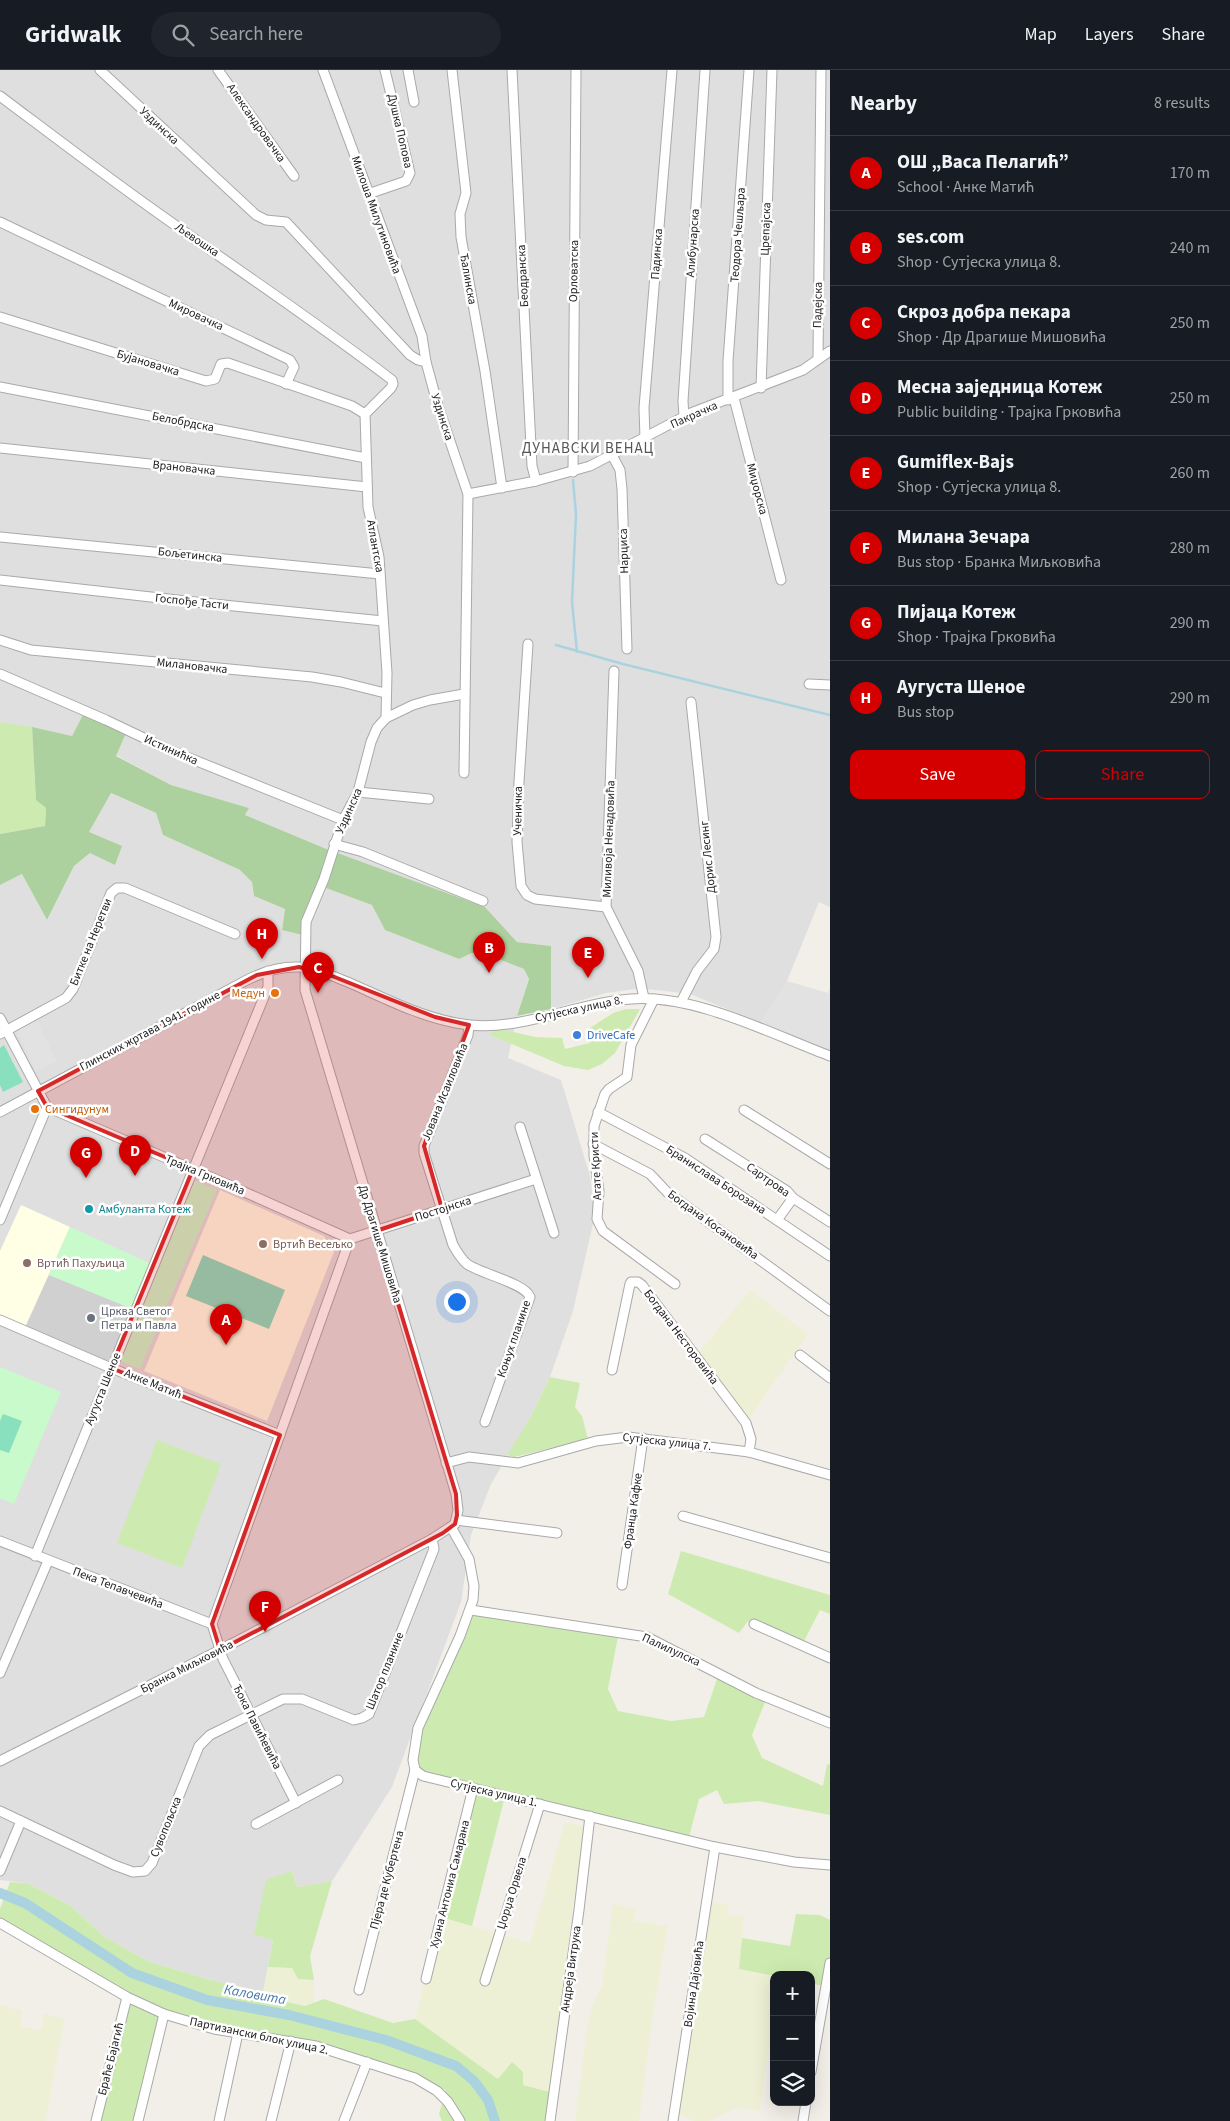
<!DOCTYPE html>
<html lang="en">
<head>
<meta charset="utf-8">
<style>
	body { margin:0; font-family:"Source Sans 3",sans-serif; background:#20242c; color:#f1f3f6 }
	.controls { position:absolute; right:15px; bottom:15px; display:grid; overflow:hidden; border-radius:10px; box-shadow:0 5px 20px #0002 }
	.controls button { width:45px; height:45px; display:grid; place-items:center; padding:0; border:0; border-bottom:1px solid #363941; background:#171b24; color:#f1f3f6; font:25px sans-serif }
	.you { position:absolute; left:456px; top:1231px; width:18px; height:18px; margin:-12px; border:4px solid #fff; border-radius:50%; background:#1a73e8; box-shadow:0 0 0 8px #1a73e833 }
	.badge { display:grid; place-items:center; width:32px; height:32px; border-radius:50%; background:#d40000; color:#fff; font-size:16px; font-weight:700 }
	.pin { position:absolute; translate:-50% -41px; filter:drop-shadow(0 1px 2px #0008) }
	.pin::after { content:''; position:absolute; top:26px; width:18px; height:15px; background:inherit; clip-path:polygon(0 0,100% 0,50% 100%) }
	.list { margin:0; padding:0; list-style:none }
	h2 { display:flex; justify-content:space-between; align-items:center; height:65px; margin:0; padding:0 20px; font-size:21px }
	h2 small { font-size:16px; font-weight:400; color:#9ea1a6 }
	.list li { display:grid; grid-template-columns:32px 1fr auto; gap:15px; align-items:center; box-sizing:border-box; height:75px; padding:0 20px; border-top:1px solid #363941 }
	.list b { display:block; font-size:19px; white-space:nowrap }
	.list p { margin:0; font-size:16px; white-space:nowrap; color:#9ea1a6 }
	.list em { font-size:16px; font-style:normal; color:#9ea1a6 }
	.actions { display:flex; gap:10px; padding:15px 20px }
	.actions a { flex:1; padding:11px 0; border:1px solid #d40000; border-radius:10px; text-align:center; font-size:18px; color:#d40000 }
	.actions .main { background:#d40000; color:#fff }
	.icon { flex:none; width:28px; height:28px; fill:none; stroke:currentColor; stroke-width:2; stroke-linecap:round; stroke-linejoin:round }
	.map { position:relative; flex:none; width:830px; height:2051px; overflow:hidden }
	header { display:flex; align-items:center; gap:30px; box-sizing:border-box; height:70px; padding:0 25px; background:#171b24; border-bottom:1px solid #363941 }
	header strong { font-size:24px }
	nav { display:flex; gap:28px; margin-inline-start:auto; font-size:18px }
	.search { width:350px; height:45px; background:#20242c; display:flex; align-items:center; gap:12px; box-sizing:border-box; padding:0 18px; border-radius:28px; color:#9ea1a6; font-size:19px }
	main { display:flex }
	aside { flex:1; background:#171b24 }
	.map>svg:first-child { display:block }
	.residential { fill:#e0dfdf }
	.education { fill:#ffffe5 }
	.religious { fill:#d0d0d0 }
	.farmland { fill:#eef0d5 }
	.grass { fill:#cdebb0 }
	.forest { fill:#add19e }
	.park { fill:#c8facc }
	.pitch { fill:#88e0be }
	.parking { fill:#e2e2e2 }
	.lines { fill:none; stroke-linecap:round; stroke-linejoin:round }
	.stream { stroke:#aad3df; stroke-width:2.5 }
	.canal { stroke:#aad3df; stroke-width:10 }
	.minor-casing { stroke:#a9a9a9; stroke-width:11 }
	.minor { stroke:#fff; stroke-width:9 }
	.marked { fill:#d62828; fill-opacity:0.2; stroke:#d62828; stroke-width:4; stroke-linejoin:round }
	.food-dot { fill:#e8710a; stroke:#fff; stroke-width:2 }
	.shop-dot { fill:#3f7fe0; stroke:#fff; stroke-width:2 }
	.culture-dot { fill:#0f9aa8; stroke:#fff; stroke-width:2 }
	.education-dot { fill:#8d6e63; stroke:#fff; stroke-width:2 }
	.worship-dot { fill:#6b7280; stroke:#fff; stroke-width:2 }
	.labels { text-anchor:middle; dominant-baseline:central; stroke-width:5; stroke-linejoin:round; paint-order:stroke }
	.street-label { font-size:12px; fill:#222; stroke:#fff }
	.food-label { font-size:12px; fill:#c56008; stroke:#fff; text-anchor:end }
	.shop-label { font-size:12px; fill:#366cbe; stroke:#fff; text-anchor:start }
	.culture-label { font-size:12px; fill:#0d838f; stroke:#fff; text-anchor:start }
	.education-label { font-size:12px; fill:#785e54; stroke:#fff; text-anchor:start }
	.worship-label { font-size:12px; fill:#5b616d; stroke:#fff; text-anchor:start }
	.water-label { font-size:14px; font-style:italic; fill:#4a7aab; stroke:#fff }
	.quarter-label { font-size:15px; letter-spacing:1px; fill:#555; stroke:#fff }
</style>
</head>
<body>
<header>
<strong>Gridwalk</strong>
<div class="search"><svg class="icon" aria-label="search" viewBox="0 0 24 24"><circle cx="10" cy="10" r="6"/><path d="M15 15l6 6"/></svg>Search here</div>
<nav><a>Map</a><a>Layers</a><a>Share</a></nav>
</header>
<main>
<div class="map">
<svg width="830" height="2051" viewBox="0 0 830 2051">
	<rect width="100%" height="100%" fill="#f2efe9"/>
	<g class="residential">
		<polygon points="0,0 830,0 830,837 819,832 787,911 761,953 690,924 657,920 636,919 606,923 551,939 551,876 517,872 485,837 324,778 245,745 249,738 171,715 116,685 126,663 84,645 72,666 0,652"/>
		<polygon points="110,723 156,743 163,765 240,800 252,812 254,826 285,839 282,860 318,814 373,835 385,860 459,889 472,883 483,883 524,899 529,908 517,946 508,988 561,1010 590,1106 595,1145 573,1241 550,1307 530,1348 491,1414 471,1465 461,1532 392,1717 332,1811 297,1817 292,1801 254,1865 273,1870 263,1922 211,1910 150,1892 103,1866 71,1836 27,1813 0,1810 0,815 22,804 47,850 74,796 90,783 89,762"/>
	</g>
	<g class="education">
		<polygon points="220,1120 324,1166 334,1182 267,1351 144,1301"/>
		<polygon points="21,1135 70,1157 24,1260 0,1250 0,1181"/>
	</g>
	<polygon class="religious" points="49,1205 135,1240 111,1298 24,1260"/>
	<g class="farmland">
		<polygon points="750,1220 808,1264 746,1353 696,1286"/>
		<polygon points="565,1752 589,1757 573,1836 553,2023 498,2009 415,1949 441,1847 530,1873"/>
		<polygon points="712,1832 728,1834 727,1845 744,1847 739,1899 774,1906 774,1949 759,2041 737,2037 709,2051 694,2051 679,2044"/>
		<polygon points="613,1834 636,1839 634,1851 668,1856 655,1930 639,2051 575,2051 586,1965 591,1938 602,1915"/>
		<polygon points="268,1897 292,1898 298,1909 314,1910 314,1933 305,1936 262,1927"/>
		<polygon points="0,1935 21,1940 21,1957 42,1960 43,1943 64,1949 46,2051 0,2051"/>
	</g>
	<g class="grass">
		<polygon points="0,652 32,657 36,730 46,738 45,756 0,764"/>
		<polygon points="626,939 640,939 615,983 602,994 588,1000 564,996 490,965 494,960 500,959 535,967 562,968 565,979 590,973 587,960 613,943"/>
		<polygon points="550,1307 580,1313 575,1337 582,1346 588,1369 514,1387 507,1385 530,1348"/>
		<polygon points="157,1370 221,1394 182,1498 117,1473"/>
		<polygon points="681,1481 830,1525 830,1544 820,1540 802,1575 748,1551 739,1563 668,1524"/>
		<polygon points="471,1540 619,1561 608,1619 618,1641 671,1651 704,1647 719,1603 767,1627 752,1665 762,1688 823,1716 827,1694 830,1695 830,1745 758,1731 724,1734 717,1720 699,1729 688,1771 505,1726 472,1856 441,1847 473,1718 415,1700 415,1673"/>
		<polygon points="292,1801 297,1817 332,1811 310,1886 314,1910 298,1909 292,1898 268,1897 273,1870 254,1865 266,1810"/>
		<polygon points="10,1812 27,1813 71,1836 103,1866 150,1892 211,1910 263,1922 263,1927 305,1936 324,1929 393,1953 415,1949 498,2009 512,1992 523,2002 523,2015 553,2023 549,2051 442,2051 439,2044 446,2020 367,1992 238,1963 164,1944 138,2051 98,2051 127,1927 0,1851 0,1839"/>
		<polygon points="796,1844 820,1845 830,1850 830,1894 826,1917 811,1913 811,1905 774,1906 739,1899 742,1868 790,1876"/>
	</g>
	<polygon class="forest" points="83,645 126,663 116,686 171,715 249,738 245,745 324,778 485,837 517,872 551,876 551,939 517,946 529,909 524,899 483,883 472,883 459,889 385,860 372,835 318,815 303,865 282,860 285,839 254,826 252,812 240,800 163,765 156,743 111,723 89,762 122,776 115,795 90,783 74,796 47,850 22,804 0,815 0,764 45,756 46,738 36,730 32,657 72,666"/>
	<g class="park">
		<polygon points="194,1110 217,1120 140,1299 118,1290"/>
		<polygon points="70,1157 154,1195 135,1240 49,1205"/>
		<polygon points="0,1297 61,1322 14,1434 0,1428"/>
	</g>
	<g class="pitch">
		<polygon points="4,975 23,1012 3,1022 0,1015 0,978"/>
		<polygon points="203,1185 285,1220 269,1259 186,1226"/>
		<polygon points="3,1344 22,1351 9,1383 0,1380 0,1351"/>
	</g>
	<g class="parking">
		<polygon points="787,911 828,923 830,918 830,982 761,953"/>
		<polygon points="37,951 57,991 36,1001 16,960"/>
	</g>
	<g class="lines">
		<g class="stream">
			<polyline points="573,410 576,444 572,532 577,582"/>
			<polyline points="556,575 623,594 830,645"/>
		</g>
		<polyline class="canal" points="0,1823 25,1833 132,1903 207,1930 289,1945 386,1970 456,1996 474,2011 488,2030 495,2051"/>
		<defs>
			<g id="minor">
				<polyline points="100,0 256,145 266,150 286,152 410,285 418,290 426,292"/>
				<polyline points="218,0 294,106"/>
				<polyline points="323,0 422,266 426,292 438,336 468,424 464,703"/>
				<polyline points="408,0 414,32"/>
				<polyline points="452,0 466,123 460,144 461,167 485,301 502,418"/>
				<polyline points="512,0 532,396 536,411"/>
				<path d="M0,26C48,62 95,98 144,133C226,192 311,248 392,310L393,314L391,318L365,344L368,437L379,487L387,603L386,648"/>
				<polyline points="368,124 406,111 410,103 385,0"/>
				<polyline points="0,152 290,290 294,297 286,314"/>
				<polyline points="0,247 206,311 215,309 221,294 228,293 352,336 365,344"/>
				<polyline points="818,289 821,0"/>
				<polyline points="0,317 366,388"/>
				<polyline points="761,318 772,0"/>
				<polyline points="734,328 781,510"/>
				<polyline points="728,330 728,291 749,0"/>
				<polyline points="684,347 683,331 705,0"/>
				<polyline points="645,368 644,338 672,0"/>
				<polyline points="0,378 367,417"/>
				<polyline points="612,385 620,400 622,419 627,579"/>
				<polyline points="573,402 576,0"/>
				<polyline points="468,424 536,411 590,396 691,343 803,300 830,281"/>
				<polyline points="0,467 380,504"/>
				<polyline points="0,510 204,533 383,551"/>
				<polyline points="0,570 31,580 312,607 341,612 385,623"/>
				<polyline points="528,574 519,712 517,772 521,816 527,825 535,829 606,837"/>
				<polyline points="614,601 606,837 638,901 644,928"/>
				<polyline points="0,604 106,650 167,679 343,750"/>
				<polyline points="809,614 830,615"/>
				<polyline points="358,722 429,729"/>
				<polyline points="334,774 363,782 483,831"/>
				<polyline points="654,929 631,975 627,1007 609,1019 605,1024 594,1056 594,1086 599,1121 597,1149 603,1161 675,1214"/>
				<polyline points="681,932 697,901 714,879 716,867 691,632"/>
				<polyline points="0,948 47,1037 222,1112 350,1169"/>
				<path d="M469,955L468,965L424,1076V1083L453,1175C457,1182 461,1189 467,1194C481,1204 525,1213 530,1227L485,1352"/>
				<polyline points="0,964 66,928 73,919 111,823 117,818 125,818 235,864"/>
				<polyline points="744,1040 830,1094"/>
				<path d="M0,1042L245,911C262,902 279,896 299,897C317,898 334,907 350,913C384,928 419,946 456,953C515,965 573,933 631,929C695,924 771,964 830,986"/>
				<polyline points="598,1042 685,1088 830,1186"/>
				<polyline points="520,1057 554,1163"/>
				<polyline points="705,1069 787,1121 793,1128 830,1152"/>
				<polyline points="593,1074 650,1104 667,1122 830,1241"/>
				<polyline points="0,1150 47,1037"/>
				<polyline points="777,1150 793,1128"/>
				<polyline points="350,1169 536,1109"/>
				<polyline points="0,1250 111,1298 280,1365"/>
				<polyline points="800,1285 830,1308"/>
				<polyline points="612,1300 630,1214 631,1212 638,1212 642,1215 746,1353 751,1369 749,1382"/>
				<polyline points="446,1393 469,1387 518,1393 596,1371 628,1367 749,1382 830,1405"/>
				<polyline points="683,1446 830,1488"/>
				<polyline points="456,1450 557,1463"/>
				<polyline points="451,1457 469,1489 474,1516 473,1530 460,1566 418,1658 413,1690 415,1700 423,1706 715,1777 794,1792 830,1795"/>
				<polyline points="0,1471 212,1554 223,1589 296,1733"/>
				<polyline points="35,1486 268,917 268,901"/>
				<polyline points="622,1515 643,1368"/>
				<polyline points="471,1540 647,1567 756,1623 830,1653"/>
				<polyline points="212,1554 350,1169"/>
				<polyline points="754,1554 830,1588"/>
				<polyline points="0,1603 48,1491"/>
				<polyline points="0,1691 220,1580 432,1469 455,1454 458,1440 456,1424 305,920 306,852 324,809 343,750 358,722 371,672 377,658 386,648 413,635 430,630 464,624"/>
				<polyline points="0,1741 114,1795 133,1802 145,1801 152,1793 199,1676 210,1665 283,1629 302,1629 354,1650 362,1648 369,1644 434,1479 432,1469"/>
				<polyline points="256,1754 338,1710"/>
				<polyline points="0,1801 21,1751"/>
				<polyline points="0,1853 127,1927 164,1944 214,1959 316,1976 415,2008 437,2021 448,2032 460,2051"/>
				<polyline points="426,1909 473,1718"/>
				<polyline points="485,1911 540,1734"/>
				<polyline points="359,1920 415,1700"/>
				<polyline points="811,2002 830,1893"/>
				<polyline points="96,2051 127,1927"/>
				<polyline points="138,2051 164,1944"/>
				<polyline points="219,2051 238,1963"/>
				<polyline points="271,2051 291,1971"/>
				<polyline points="344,2051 367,1992"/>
				<polyline points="550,2051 579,1840 590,1746"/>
				<polyline points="673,2051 715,1777"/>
				<polyline points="803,2051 806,2032"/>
			</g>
		</defs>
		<use href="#minor" class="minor-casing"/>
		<use href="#minor" class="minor"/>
	</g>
	<path class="marked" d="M299,897L327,904L435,947L469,955L424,1076L442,1139L376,1161L456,1424L457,1445L455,1454L443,1463L220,1580L212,1554L280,1365L111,1298L193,1099L47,1037L38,1021L257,905Z"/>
	<g class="food-dot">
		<circle cx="275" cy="923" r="5"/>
		<circle cx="35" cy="1039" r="5"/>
	</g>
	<circle class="shop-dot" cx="577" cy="965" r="5"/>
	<circle class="culture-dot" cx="89" cy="1139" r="5"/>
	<g class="education-dot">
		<circle cx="263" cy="1174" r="5"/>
		<circle cx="27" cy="1193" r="5"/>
	</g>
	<circle class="worship-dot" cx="91" cy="1248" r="5"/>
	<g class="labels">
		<g class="street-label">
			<text transform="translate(256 53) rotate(55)">Александровачка</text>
			<text transform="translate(159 56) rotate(43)">Уздинска</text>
			<text transform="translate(400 61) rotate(77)">Душка Попова</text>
			<text transform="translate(376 145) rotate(70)">Милоша Милутиновића</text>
			<text transform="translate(766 159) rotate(-88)">Црепајска</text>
			<text transform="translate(738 165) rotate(-86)">Теодора Чешљара</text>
			<text transform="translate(197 170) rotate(34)">Љевошка</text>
			<text transform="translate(693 173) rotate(-86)">Алибунарска</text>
			<text transform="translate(657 184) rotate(-86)">Падинска</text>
			<text transform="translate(574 201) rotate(-89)">Орловатска</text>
			<text transform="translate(523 206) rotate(-93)">Беодранска</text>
			<text transform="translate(468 209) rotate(80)">Ђалинска</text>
			<text transform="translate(818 235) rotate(-89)">Падејска</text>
			<text transform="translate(196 245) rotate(25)">Мировачка</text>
			<text transform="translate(148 293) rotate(17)">Бујановачка</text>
			<text transform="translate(694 345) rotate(-24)">Пакрачка</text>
			<text transform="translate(442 347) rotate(72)">Уздинска</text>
			<text transform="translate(183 352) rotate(11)">Белобрдска</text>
			<text transform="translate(184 398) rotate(6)">Врановачка</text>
			<text transform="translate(757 419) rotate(75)">Миџорска</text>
			<text transform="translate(375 476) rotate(80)">Атлантска</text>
			<text transform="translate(624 481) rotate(-92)">Нарциса</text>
			<text transform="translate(190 485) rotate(6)">Бољетинска</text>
			<text transform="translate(192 532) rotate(6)">Госпође Тасти</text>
			<text transform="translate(192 596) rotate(6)">Милановачка</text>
			<text transform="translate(171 680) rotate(24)">Истинићка</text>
			<text transform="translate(349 741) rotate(-66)">Уздинска</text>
			<text transform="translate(518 741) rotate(-89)">Ученичка</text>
			<text transform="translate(609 769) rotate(-88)">Миливоја Ненадовића</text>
			<text transform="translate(708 787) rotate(-96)">Дорис Лесинг</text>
			<text transform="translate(91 872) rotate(-68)">Битке на Неретви</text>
			<text transform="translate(579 939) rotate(-12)">Сутјеска улица 8.</text>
			<text transform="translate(150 961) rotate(-28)">Глинских жртава 1941. године</text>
			<text transform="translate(445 1022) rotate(-68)">Јована Исаиловића</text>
			<text transform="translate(596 1096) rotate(-93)">Агате Кристи</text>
			<text transform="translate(205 1105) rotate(23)">Трајка Грковића</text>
			<text transform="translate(716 1110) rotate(33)">Бранислава Борозана</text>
			<text transform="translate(768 1110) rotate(35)">Сартрова</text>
			<text transform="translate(443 1139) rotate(-18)">Постојнска</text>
			<text transform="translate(713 1155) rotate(36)">Богдана Косановића</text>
			<text transform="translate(380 1174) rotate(73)">Др Драгише Мишовића</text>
			<text transform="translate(681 1267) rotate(53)">Богдана Несторовића</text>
			<text transform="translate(514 1269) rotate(-71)">Коњух планине</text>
			<text transform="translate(153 1314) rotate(22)">Анке Матић</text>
			<text transform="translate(103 1319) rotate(-68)">Аугуста Шеное</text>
			<text transform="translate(667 1372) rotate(6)">Сутјеска улица 7.</text>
			<text transform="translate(633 1441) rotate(-82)">Франца Кафке</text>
			<text transform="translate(118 1518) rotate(21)">Пека Тепавчевића</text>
			<text transform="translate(671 1580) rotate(25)">Палилулска</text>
			<text transform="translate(187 1597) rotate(-27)">Бранка Миљковића</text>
			<text transform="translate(385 1601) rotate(-68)">Шатор планине</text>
			<text transform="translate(257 1657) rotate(63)">Ђока Павићевића</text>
			<text transform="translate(494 1723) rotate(13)">Сутјеска улица 1.</text>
			<text transform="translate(166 1757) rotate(-68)">Сувопољска</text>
			<text transform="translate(387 1810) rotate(-75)">Пјера де Кубертена</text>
			<text transform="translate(450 1814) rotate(-76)">Хуана Антониа Самарана</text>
			<text transform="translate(512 1823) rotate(-73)">Џорџа Орвела</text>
			<text transform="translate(571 1899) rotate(-82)">Андреја Витрука</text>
			<text transform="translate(694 1914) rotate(-82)">Војина Дајовића</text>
			<text transform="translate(259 1966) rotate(12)">Партизански блок улица 2.</text>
			<text transform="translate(111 1989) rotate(-76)">Браће Бајагић</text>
		</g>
		<g class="food-label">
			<text x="265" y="923">Медун</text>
			<text x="45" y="1039" text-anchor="start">Сингидунум</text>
		</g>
		<g class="shop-label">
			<text x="587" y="965">DriveCafe</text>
		</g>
		<g class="culture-label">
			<text x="99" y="1139">Амбуланта Котеж</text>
		</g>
		<g class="education-label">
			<text x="273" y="1174">Вртић Весељко</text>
			<text x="37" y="1193">Вртић Пахуљица</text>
		</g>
		<g class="worship-label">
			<text x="101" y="1241">Црква Светог<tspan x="101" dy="14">Петра и Павла</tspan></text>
		</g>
		<g class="water-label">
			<text transform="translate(255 1925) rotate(10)">Каловита</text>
		</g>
		<g class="quarter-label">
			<text x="588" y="378">ДУНАВСКИ ВЕНАЦ</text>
		</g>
	</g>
</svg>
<div class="controls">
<button>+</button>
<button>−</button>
<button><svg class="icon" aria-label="layers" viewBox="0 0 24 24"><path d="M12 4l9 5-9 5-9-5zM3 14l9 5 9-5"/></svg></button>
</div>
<div class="you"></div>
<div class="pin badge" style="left:226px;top:1275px">A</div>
<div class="pin badge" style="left:489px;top:903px">B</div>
<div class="pin badge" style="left:318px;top:923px">C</div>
<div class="pin badge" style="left:135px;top:1106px">D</div>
<div class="pin badge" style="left:588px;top:908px">E</div>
<div class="pin badge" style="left:265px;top:1562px">F</div>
<div class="pin badge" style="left:86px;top:1108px">G</div>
<div class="pin badge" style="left:262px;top:889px">H</div>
</div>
<aside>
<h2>Nearby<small>8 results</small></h2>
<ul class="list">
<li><span class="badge">A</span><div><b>ОШ „Васа Пелагић”</b><p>School · Анке Матић</p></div><em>170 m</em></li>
<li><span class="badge">B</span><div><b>ses.com</b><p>Shop · Сутјеска улица 8.</p></div><em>240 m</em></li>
<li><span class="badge">C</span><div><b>Скроз добра пекара</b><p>Shop · Др Драгише Мишовића</p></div><em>250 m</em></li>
<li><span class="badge">D</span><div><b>Месна заједница Котеж</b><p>Public building · Трајка Грковића</p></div><em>250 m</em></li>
<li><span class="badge">E</span><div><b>Gumiflex-Bajs</b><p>Shop · Сутјеска улица 8.</p></div><em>260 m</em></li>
<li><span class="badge">F</span><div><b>Милана Зечара</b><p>Bus stop · Бранка Миљковића</p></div><em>280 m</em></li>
<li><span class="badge">G</span><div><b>Пијаца Котеж</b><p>Shop · Трајка Грковића</p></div><em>290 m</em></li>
<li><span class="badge">H</span><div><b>Аугуста Шеное</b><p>Bus stop</p></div><em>290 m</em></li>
</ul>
<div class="actions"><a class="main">Save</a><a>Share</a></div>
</aside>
</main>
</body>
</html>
